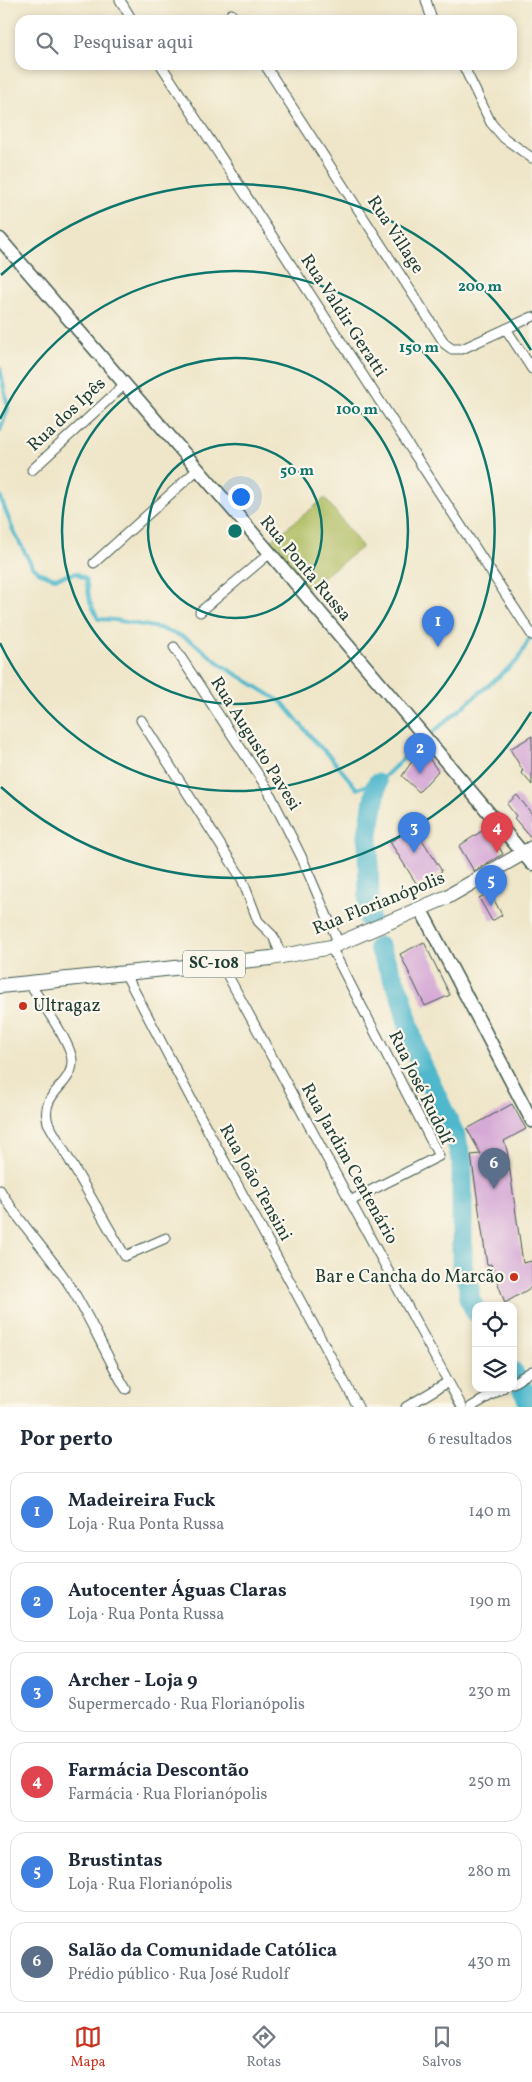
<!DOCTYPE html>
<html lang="pt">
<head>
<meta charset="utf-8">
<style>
	body { margin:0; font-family:Vollkorn,serif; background:#f6f6f7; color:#1f2937 }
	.controls { position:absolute; right:15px; bottom:15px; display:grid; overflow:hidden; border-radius:10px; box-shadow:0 2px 8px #0003 }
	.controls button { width:45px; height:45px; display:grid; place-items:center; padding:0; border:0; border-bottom:1px solid #e0e1e3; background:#fff; color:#1f2937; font:25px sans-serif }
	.you { position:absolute; left:240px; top:496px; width:18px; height:18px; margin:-12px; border:4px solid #fff; border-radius:50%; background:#1a73e8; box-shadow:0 0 0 8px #1a73e833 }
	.badge { display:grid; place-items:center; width:32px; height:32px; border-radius:50%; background:#c8321e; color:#fff; font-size:16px; font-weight:700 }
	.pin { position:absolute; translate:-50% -41px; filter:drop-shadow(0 1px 2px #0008) }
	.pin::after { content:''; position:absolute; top:26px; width:18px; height:15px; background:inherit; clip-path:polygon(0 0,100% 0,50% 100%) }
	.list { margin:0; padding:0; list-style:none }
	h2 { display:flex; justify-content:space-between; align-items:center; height:65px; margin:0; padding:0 20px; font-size:21px }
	h2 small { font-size:16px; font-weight:400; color:#747a83 }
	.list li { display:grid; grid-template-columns:32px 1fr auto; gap:15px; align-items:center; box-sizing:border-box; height:80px; margin:0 10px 10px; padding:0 10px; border:1px solid #e0e1e3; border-radius:15px }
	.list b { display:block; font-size:19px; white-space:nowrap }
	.list p { margin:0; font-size:16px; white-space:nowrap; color:#747a83 }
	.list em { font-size:16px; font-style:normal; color:#747a83 }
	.icon { flex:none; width:28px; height:28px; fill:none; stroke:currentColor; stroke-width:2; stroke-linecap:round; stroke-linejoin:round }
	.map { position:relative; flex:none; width:532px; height:1407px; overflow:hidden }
	.search { position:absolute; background:#fff; box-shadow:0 2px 8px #0003; left:15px; right:15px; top:15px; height:55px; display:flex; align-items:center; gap:12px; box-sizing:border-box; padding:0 18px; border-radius:15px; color:#747a83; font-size:19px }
	.sheet { height:605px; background:#fff }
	nav { display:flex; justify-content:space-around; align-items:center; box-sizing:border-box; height:70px; border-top:1px solid #e0e1e3; background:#fff; font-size:14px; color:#747a83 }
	nav a { display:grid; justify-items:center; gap:2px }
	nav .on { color:#c8321e }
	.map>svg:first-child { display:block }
	.green { fill:#adbb5d; stroke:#667c48 }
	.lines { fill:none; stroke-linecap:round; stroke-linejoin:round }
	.stream { stroke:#4fb8cc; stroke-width:4 }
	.river { stroke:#4fb8cc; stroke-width:21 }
	.building { fill:#d5a9d6 }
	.street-casing { stroke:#3e564a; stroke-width:11 }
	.secondary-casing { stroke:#3e564a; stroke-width:15 }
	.primary-casing { stroke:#3e564a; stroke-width:16 }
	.street { stroke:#fff; stroke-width:9 }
	.secondary { stroke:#fff; stroke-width:12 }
	.primary { stroke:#fff; stroke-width:14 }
	.ring { fill:none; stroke:#0f766e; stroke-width:2.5 }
	.poi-dot { fill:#c8321e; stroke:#fbf7ec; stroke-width:2 }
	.labels { text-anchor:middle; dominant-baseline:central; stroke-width:4.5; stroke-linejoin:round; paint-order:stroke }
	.shield { fill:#fbf7ec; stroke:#61756b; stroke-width:1 }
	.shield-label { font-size:16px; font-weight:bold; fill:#1f3d34 }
	.street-label { font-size:18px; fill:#1f3d34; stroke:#fbf7ec }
	.poi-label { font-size:18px; fill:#1f3d34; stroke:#fbf7ec; text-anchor:start }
	.centre { fill:#0f766e; stroke:#fbf7ec; stroke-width:2.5 }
	.ring-label { font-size:15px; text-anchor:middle; font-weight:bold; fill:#0f766e; stroke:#fbf7ec; stroke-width:4.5; stroke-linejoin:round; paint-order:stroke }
</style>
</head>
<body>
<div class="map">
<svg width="532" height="1407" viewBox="0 0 532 1407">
	<rect width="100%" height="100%" fill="#fbf7ec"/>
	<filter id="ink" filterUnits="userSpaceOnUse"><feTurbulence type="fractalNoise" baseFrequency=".02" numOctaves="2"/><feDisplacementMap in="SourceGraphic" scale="10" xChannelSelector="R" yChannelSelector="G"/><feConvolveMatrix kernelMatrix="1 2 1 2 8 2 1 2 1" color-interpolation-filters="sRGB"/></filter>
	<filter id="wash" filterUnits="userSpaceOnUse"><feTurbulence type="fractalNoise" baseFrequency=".0096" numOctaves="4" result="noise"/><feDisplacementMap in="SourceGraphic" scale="20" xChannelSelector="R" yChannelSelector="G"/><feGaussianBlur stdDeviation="1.12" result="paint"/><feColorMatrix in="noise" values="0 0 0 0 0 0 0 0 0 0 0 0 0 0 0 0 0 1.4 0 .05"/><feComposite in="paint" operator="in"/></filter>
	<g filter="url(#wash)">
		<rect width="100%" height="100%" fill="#efe6c9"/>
		<polygon class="green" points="325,498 362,547 306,590 269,542"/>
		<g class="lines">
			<g class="stream">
				<polyline points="0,368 8,408 0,431"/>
				<polyline points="0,496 13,530 32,566 40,573 55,578 76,573 86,579 90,602 98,619 115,620 159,628 181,636 194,643 223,666 283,703 317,744 330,756 357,789 370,784 377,784 415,747"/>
				<polyline points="432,733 518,660 531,635"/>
			</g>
			<g class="river">
				<polyline points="369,920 368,834 377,784"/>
				<polyline points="379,947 401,996 416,1053 455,1136 462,1161 462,1267 469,1286 469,1298 476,1312"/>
				<polyline points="513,1372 527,1397 529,1407"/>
			</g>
		</g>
		<g id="blocks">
			<g class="building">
				<polygon points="532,736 532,785 521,772 523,771 510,749"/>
				<polygon points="426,754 438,771 419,792 402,776 415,757"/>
				<polygon points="517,795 532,814 532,839 514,818 516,816 507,804"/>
				<polygon points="414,827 442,871 418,886 390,842"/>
				<polygon points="488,827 503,854 474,871 459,846"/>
				<polygon points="490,892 502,915 492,921 479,898"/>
				<polygon points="424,942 450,995 425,1006 400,954"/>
				<polygon points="512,1104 526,1129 504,1141 507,1150 523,1263 532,1261 532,1287 505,1303 491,1264 487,1265 471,1155 481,1154 467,1129"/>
			</g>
		</g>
	</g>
	<g filter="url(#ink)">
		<use href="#blocks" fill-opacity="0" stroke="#3e564a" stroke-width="1"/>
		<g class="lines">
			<defs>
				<g id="street">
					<polyline points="120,0 132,20"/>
					<polyline points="426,0 432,20"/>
					<polyline points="231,14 235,20"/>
					<polyline points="161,65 532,635"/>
					<polyline points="265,65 445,344 452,349 462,349 532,317"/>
					<polyline points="463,65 491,123 504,138 532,158"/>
					<polyline points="506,329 532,369"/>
					<polyline points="32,470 124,385"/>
					<polyline points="94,563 197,470"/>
					<polyline points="200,612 270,553"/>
					<polyline points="174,647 267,788 301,856 339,944"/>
					<polyline points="141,720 242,879 258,921 273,936 282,957"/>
					<polyline points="331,947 439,1156 350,1201"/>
					<polyline points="221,963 462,1407"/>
					<polyline points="125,973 198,1112 358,1407"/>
					<path d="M29,982C39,999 72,1044 72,1061C73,1086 39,1092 48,1123L125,1256L166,1238"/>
					<path d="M0,1190C20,1224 48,1252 70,1286C91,1319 106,1356 126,1389"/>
					<polyline points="513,1383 532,1371"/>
					<polyline points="406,1407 448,1382"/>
					<polyline points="471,1407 503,1388"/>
				</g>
				<g id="secondary">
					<polyline points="0,239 270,553 532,864"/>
					<polyline points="421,910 532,1121"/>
				</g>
				<polyline id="primary" points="0,986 271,958 331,947 447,897 532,848"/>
			</defs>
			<use href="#street" class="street-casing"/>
			<use href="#secondary" class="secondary-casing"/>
			<use href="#primary" class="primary-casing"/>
			<use href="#street" class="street"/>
			<use href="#secondary" class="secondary"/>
			<use href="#primary" class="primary"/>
		</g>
	</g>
	<g class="ring">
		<circle cx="235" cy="531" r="87"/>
		<circle cx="235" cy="531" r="173"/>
		<path d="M0 419A260 260 0 1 1 0 643"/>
		<path d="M531 712A347 347 0 0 1 1 787M1 275A347 347 0 0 1 531 350"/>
	</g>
	<g class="poi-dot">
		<circle cx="23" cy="1006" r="5"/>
		<circle cx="514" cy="1277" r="5"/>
	</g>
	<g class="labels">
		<rect class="shield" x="183" y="950.5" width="62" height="27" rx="4"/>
		<g class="shield-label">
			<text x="214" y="964">SC-108</text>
		</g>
		<g class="street-label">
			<text transform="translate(395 235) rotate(57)">Rua Village</text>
			<text transform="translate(343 316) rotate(57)">Rua Valdir Geratti</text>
			<text transform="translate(67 415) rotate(-43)">Rua dos Ipês</text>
			<text transform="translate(305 569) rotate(50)">Rua Ponta Russa</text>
			<text transform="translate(255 744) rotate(58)">Rua Augusto Pavesi</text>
			<text transform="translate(379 904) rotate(-22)">Rua Florianópolis</text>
			<text transform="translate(420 1088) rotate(64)">Rua José Rudolf</text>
			<text transform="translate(349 1164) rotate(61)">Rua Jardim Centenário</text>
			<text transform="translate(255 1183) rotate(61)">Rua João Tensini</text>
		</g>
		<g class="poi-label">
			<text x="33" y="1006">Ultragaz</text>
			<text x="504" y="1277" text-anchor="end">Bar e Cancha do Marcão</text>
		</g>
	</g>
	<circle cx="235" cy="531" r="8" class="centre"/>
	<g class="ring-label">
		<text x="480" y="291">200 m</text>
		<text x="419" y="352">150 m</text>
		<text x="357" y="414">100 m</text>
		<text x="297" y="475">50 m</text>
	</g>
</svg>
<div class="controls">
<button><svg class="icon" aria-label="locate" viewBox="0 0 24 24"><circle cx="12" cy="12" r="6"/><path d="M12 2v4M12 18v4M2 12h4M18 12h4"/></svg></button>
<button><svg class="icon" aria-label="layers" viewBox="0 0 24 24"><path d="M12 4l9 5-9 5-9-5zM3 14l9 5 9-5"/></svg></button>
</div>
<div class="you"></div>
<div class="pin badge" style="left:438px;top:647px;background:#3f7fe0">1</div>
<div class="pin badge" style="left:420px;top:774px;background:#3f7fe0">2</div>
<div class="pin badge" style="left:414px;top:853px;background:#3f7fe0">3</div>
<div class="pin badge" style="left:497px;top:853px;background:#e0444e">4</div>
<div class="pin badge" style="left:491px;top:906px;background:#3f7fe0">5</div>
<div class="pin badge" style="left:494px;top:1189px;background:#5c6f8a">6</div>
<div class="search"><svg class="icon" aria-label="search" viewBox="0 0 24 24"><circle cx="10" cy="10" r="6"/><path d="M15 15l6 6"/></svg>Pesquisar aqui</div>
</div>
<section class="sheet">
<h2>Por perto<small>6 resultados</small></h2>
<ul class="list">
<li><span class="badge" style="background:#3f7fe0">1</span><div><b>Madeireira Fuck</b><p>Loja · Rua Ponta Russa</p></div><em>140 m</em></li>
<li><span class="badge" style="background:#3f7fe0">2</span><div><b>Autocenter Águas Claras</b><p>Loja · Rua Ponta Russa</p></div><em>190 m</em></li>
<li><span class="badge" style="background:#3f7fe0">3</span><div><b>Archer - Loja 9</b><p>Supermercado · Rua Florianópolis</p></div><em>230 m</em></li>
<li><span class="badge" style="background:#e0444e">4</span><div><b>Farmácia Descontão</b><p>Farmácia · Rua Florianópolis</p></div><em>250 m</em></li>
<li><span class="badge" style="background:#3f7fe0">5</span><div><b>Brustintas</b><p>Loja · Rua Florianópolis</p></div><em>280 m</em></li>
<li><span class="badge" style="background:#5c6f8a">6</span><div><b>Salão da Comunidade Católica</b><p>Prédio público · Rua José Rudolf</p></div><em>430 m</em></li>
</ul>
</section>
<nav>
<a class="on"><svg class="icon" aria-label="map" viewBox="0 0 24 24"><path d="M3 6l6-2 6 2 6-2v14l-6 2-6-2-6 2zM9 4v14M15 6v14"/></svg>Mapa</a>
<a><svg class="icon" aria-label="directions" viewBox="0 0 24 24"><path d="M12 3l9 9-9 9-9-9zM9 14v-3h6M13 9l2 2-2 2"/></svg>Rotas</a>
<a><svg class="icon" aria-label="saved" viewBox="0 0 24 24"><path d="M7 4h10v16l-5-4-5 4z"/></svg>Salvos</a>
</nav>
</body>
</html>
